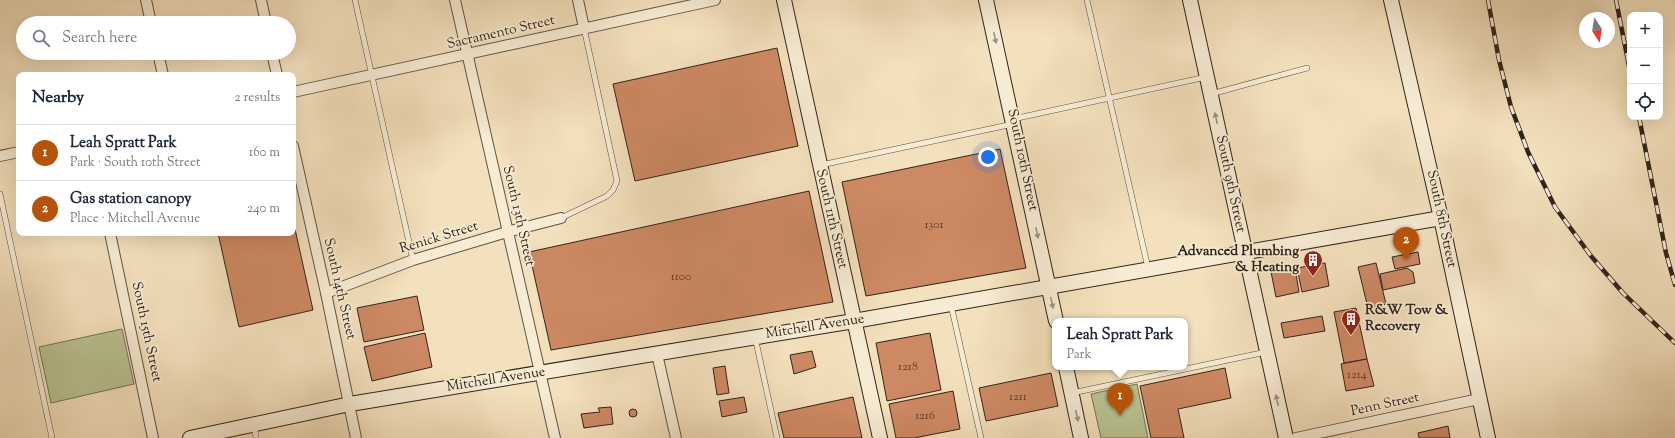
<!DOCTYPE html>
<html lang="en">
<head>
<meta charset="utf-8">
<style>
	body { margin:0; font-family:"Sorts Mill Goudy",serif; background:#f6f6f7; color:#1f2937 }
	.controls { position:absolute; right:12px; top:12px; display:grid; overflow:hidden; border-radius:8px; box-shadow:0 4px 16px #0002 }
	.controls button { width:36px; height:36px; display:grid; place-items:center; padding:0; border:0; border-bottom:1px solid #e0e1e3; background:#fff; color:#1f2937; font:20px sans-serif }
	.compass { position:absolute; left:1579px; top:12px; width:36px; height:36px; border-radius:50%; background:#fff; box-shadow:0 4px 16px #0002; rotate:168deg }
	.you { position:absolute; left:988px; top:157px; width:14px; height:14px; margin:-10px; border:3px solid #fff; border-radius:50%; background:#1a73e8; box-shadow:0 0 0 6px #1a73e833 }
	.badge { display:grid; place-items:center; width:26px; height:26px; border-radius:50%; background:#b45309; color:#fff; font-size:13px; font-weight:700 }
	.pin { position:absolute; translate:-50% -33px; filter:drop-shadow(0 1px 2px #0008) }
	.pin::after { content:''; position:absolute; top:21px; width:14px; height:12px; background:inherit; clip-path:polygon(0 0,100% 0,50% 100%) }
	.popup { position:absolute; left:1052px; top:318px; width:136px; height:52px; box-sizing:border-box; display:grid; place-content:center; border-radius:8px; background:#fff; filter:drop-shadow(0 1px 3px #0005); font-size:13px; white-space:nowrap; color:#747a83 }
	.popup b { font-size:15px; color:#1f2937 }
	.popup::after { content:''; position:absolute; left:50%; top:100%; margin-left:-8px; border:8px solid transparent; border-top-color:#fff }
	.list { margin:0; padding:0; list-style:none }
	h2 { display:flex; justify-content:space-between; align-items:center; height:52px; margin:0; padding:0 16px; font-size:17px }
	h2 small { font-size:13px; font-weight:400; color:#747a83 }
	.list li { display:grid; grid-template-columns:26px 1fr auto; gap:12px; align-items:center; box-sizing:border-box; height:56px; padding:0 16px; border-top:1px solid #e0e1e3 }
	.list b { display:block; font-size:15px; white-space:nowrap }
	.list p { margin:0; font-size:13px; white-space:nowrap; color:#747a83 }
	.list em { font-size:13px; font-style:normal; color:#747a83 }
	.icon { flex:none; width:22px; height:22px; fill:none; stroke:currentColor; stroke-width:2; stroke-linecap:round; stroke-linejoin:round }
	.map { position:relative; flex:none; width:1675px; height:438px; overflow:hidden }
	.search { position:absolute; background:#fff; box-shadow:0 4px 16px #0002; left:16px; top:16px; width:280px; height:44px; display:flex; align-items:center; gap:10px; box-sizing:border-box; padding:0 14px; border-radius:22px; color:#747a83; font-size:15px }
	.panel { position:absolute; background:#fff; box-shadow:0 4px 16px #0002; left:16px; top:72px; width:280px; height:164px; border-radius:8px }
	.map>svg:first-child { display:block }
	.green { fill:#bac291; stroke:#767356 }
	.building { fill:#cd8963; stroke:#31241c }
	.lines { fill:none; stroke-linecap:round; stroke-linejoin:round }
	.lane-casing { stroke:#625344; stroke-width:6 }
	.street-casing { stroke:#625344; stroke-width:12 }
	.secondary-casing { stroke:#31241c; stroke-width:16 }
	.lane { stroke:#f7ebd3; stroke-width:5 }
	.street { stroke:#f7ebd3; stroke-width:10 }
	.secondary { stroke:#f7ebd3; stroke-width:14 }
	.rail-casing { stroke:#31241c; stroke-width:4.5 }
	.rail { stroke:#f7ebd3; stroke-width:3; stroke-dasharray:9; stroke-linecap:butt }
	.oneway { fill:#9e9181 }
	.labels { text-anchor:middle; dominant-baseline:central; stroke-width:3.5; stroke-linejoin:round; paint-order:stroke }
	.number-label { font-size:12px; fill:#583d2e }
	.street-label { font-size:14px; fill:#31241c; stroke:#f7ebd3 }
	.poi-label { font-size:14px; font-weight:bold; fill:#31241c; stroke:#f7ebd3; text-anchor:end }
</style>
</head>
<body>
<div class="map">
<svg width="1675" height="438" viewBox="0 0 1675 438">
	<rect width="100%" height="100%" fill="#f3e0bc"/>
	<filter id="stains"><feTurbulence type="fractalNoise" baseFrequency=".005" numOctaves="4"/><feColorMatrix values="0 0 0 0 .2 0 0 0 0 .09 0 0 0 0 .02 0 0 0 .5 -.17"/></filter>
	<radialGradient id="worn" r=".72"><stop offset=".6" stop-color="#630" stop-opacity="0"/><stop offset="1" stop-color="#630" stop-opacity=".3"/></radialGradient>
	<g class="green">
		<polygon points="122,329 134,384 51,403 39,347"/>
		<polygon points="1137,384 1148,438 1101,438 1091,394"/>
	</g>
	<g class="building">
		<polygon points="777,48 798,146 635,181 613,84"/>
		<polygon points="1000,149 1026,268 866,296 842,182"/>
		<polygon points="809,191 833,302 551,350 529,252"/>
		<polygon points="293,220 313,310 239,327 218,233 293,233"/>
		<polygon points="1418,252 1420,264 1395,269 1392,257"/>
		<polygon points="1325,263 1329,286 1302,292 1297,268"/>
		<polygon points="1376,263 1386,304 1368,308 1358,267"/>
		<polygon points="1295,268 1299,292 1276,297 1271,272"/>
		<polygon points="1407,268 1413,272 1415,283 1383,290 1380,274"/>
		<polygon points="417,296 424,330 364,342 357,308"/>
		<polygon points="1356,308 1367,359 1344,363 1334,312"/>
		<polygon points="1322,316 1325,331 1284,338 1281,323"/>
		<polygon points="425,333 432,367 372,381 364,347"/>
		<polygon points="930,333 941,390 887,401 876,343"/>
		<polygon points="812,351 816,367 794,374 790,355"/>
		<polygon points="1367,359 1374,386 1346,391 1341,364"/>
		<polygon points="725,366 729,393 717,395 713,368"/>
		<polygon points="1225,368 1231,398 1178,409 1184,438 1151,438 1140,386"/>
		<polygon points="1051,373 1058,406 986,421 979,388"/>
		<polygon points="953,391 960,429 914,438 896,438 889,404"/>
		<polygon points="744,397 747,412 722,417 719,401"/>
		<polygon points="853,397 862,438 784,438 778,413"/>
		<polygon points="611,407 613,424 584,428 581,414 600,412 598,408"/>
		<circle cx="633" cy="413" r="4"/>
		<polygon points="1448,426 1450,438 1419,438 1418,433"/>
	</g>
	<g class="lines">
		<defs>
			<g id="lane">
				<polyline points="355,0 413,260"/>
				<polyline points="1087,0 1148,268"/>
				<polyline points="1211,94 1307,68"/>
				<polyline points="1013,119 1206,77"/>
				<polyline points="821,165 1013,124"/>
				<polyline points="0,194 52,438"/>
				<polyline points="561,218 607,196 613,190 617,181 584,28"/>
				<polyline points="951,305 981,438"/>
				<polyline points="755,337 777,438"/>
				<polyline points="1072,393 1266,352"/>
				<polyline points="254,425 256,438"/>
			</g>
			<g id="street">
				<polyline points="146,0 151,23"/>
				<polyline points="261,0 266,23"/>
				<polyline points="455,0 555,438"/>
				<polyline points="578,0 584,28"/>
				<polyline points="158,53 163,75"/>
				<polyline points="272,53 277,75"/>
				<polyline points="293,92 715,0"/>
				<polyline points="293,146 326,293 356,438"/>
				<polyline points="0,156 19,152"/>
				<polyline points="110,233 153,438"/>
				<polyline points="326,293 413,260 507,232 561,218"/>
				<polyline points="657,354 676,438"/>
				<polyline points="1296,438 1479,399"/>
			</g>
			<g id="secondary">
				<polyline points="784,0 880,438"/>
				<polyline points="986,0 1056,321"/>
				<polyline points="1190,0 1286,438"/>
				<polyline points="1391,0 1441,218 1488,438"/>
				<polyline points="1066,367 1081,438"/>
				<polyline points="190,438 350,404 854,321 1441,218"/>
			</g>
		</defs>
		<use href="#lane" class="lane-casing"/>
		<use href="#street" class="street-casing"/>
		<use href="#secondary" class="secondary-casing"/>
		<use href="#lane" class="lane"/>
		<use href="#street" class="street"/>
		<use href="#secondary" class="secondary"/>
		<defs>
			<g id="rail">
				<polyline points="1488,0 1499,60 1511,107 1528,152 1555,207 1591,256 1623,293 1675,343"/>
				<polyline points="1616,0 1630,71"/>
				<polyline points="1639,117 1666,253 1675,285"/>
			</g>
		</defs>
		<use href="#rail" class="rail-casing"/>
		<use href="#rail" class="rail"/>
	</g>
	<defs><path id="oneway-solid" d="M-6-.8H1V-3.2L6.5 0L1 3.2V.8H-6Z"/></defs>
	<g class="oneway">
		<use href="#oneway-solid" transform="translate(995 38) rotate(78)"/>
		<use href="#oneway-solid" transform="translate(1216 118) rotate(-102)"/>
		<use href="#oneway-solid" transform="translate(1037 233) rotate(78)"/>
		<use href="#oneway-solid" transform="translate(1052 303) rotate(78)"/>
		<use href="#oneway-solid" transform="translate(1277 400) rotate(-102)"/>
		<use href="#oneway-solid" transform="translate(1077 416) rotate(77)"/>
	</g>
	<defs>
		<symbol id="building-pin" viewBox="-11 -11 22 30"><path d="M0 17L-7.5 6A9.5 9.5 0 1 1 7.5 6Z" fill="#8f2418" stroke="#f7ebd3"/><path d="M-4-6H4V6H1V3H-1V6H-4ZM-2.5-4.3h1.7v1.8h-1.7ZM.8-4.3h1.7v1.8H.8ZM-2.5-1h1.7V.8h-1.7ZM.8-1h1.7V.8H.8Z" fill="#fff"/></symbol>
	</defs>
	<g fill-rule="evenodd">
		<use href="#building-pin" x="1302" y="249" width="22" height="30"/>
		<use href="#building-pin" x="1340" y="308" width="22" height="30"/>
	</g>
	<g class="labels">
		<g class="number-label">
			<text x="934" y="225">1301</text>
			<text x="681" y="277">1100</text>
			<text x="908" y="367">1218</text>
			<text x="1357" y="375">1214</text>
			<text x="1018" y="397">1211</text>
			<text x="925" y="416">1216</text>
		</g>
		<g class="street-label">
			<text transform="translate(501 33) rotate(-13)">Sacramento Street</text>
			<text transform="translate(1022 160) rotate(78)">South 10th Street</text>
			<text transform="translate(1230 184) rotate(78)">South 9th Street</text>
			<text transform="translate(518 216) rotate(77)">South 13th Street</text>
			<text transform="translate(831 219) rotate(77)">South 11th Street</text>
			<text transform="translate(1441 219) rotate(78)">South 8th Street</text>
			<text transform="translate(439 238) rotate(-17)">Renick Street</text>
			<text transform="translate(339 289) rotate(77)">South 14th Street</text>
			<text transform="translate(815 327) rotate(-9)">Mitchell Avenue</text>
			<text transform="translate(146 332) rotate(78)">South 15th Street</text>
			<text transform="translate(496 380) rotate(-9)">Mitchell Avenue</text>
			<text transform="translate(1385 405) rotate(-12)">Penn Street</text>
		</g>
		<g class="poi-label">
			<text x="1299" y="252">Advanced Plumbing<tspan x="1299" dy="16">&amp; Heating</tspan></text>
			<text x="1365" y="311" text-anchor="start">R&amp;W Tow &amp;<tspan x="1365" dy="16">Recovery</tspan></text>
		</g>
	</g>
	<rect width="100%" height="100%" filter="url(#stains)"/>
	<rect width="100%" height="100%" fill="url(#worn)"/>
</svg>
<div class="controls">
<button>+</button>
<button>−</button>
<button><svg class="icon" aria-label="locate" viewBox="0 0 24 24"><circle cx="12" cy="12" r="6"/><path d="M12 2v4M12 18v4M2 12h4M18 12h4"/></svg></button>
</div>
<svg class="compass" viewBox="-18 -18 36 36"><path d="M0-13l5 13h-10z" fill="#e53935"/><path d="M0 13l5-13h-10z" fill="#747a83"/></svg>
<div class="you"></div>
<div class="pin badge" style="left:1120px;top:416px">1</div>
<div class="popup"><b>Leah Spratt Park</b>Park</div>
<div class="pin badge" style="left:1406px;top:260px">2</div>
<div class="search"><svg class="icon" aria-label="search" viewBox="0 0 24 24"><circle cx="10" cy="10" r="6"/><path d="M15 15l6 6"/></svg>Search here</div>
<section class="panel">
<h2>Nearby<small>2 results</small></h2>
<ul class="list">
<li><span class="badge">1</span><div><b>Leah Spratt Park</b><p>Park · South 10th Street</p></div><em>160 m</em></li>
<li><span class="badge">2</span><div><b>Gas station canopy</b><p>Place · Mitchell Avenue</p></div><em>240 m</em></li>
</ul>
</section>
</div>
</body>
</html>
